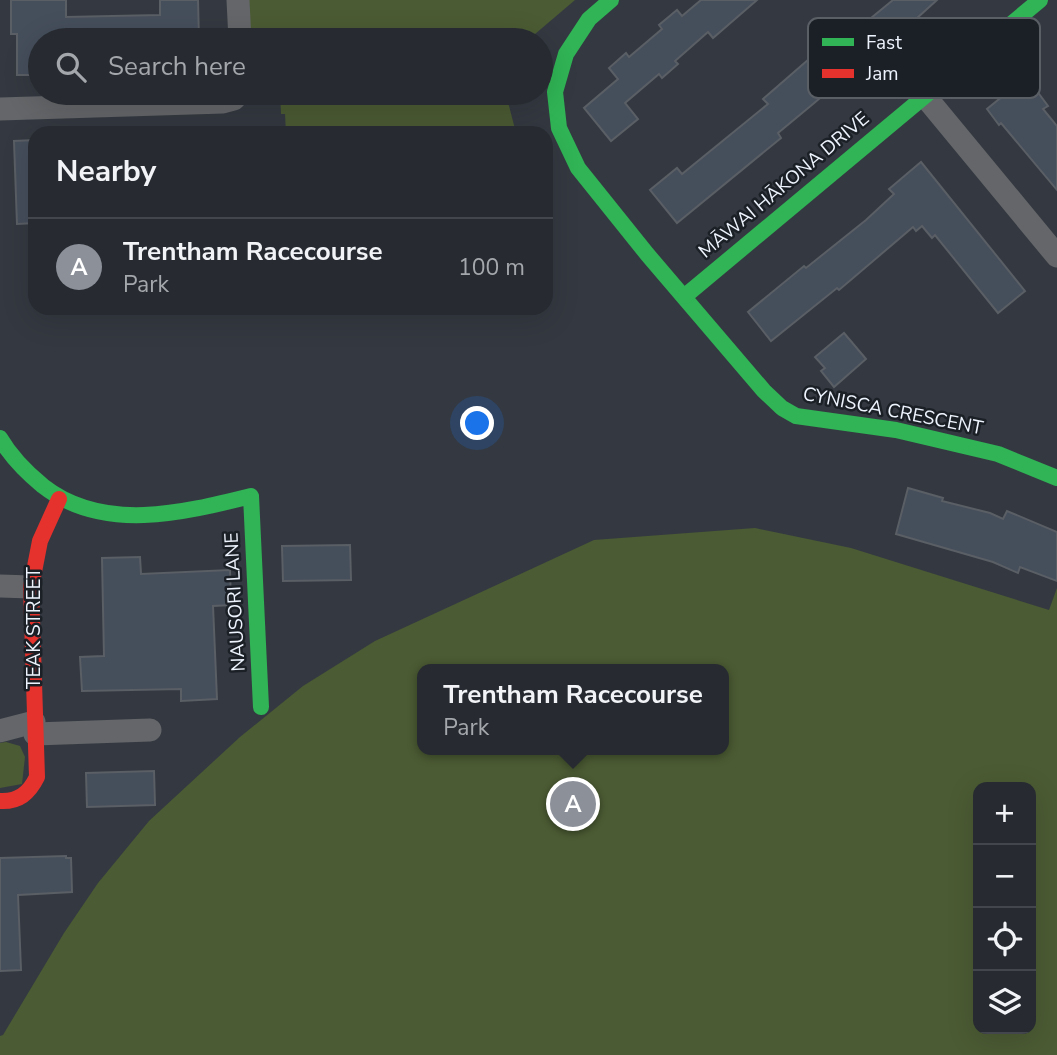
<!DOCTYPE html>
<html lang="en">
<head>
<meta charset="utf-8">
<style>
	body { margin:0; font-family:"Nunito Sans",sans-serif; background:#2f3339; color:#f1f3f6 }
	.controls { position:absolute; right:21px; bottom:21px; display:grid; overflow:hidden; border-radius:14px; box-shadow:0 7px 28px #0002 }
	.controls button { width:63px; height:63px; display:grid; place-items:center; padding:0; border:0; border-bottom:2px solid #43474d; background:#272b31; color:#f1f3f6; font:35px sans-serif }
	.you { position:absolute; left:478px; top:424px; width:24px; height:24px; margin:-18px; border:5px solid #fff; border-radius:50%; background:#1a73e8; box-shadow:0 0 0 10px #1a73e833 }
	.badge { display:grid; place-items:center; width:46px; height:46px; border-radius:50%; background:#8c9099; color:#fff; font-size:23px; font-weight:700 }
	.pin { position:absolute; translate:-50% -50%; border:4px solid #fff; box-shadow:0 2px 7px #0006 }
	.popup { position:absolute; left:417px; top:664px; width:312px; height:91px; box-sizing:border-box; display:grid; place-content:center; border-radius:14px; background:#272b31; filter:drop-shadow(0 2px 5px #0005); font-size:23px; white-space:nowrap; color:#a4a7ab }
	.popup b { font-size:26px; color:#f1f3f6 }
	.popup::after { content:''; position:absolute; left:50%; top:100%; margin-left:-14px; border:14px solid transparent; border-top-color:#272b31 }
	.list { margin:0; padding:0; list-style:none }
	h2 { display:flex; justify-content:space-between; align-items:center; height:91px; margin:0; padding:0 28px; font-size:30px }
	h2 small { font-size:23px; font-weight:400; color:#a4a7ab }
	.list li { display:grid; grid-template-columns:46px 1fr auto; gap:21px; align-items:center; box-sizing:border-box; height:98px; padding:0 28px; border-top:2px solid #43474d }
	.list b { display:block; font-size:26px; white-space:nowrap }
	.list p { margin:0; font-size:23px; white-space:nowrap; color:#a4a7ab }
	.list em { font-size:23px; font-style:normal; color:#a4a7ab }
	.icon { flex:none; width:38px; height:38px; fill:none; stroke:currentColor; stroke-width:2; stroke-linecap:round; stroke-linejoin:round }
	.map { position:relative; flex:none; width:1057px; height:1055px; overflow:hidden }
	.search { position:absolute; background:#272b31; box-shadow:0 7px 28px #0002; left:28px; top:28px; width:525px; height:77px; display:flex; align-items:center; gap:18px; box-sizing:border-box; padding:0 24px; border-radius:38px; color:#a4a7ab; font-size:26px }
	.panel { position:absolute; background:#272b31; box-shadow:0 7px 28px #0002; left:28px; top:126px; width:525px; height:189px; border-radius:21px }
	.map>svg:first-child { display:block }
	.green { fill:#4b5b33; fill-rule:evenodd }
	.building { fill:#454e5b; stroke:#5a5e65; stroke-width:2 }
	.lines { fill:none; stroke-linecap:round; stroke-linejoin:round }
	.street { stroke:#646669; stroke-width:23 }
	.fast { stroke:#30b455; stroke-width:16 }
	.jam { stroke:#e5322d; stroke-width:16 }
	.labels { text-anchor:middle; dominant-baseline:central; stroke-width:5; stroke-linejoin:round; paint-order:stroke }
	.street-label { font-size:19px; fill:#eef4fd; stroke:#1b1f26 }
	.key { fill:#1b1f26; stroke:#5a5f66; stroke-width:2 }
	.key-label { font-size:19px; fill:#eef4fd }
</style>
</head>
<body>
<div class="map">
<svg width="1057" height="1055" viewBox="0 0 1057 1055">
	<rect width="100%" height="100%" fill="#343941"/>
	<g class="green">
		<polygon points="249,0 575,0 528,40 278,40 278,28 250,29"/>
		<polygon points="280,93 510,93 508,102 516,133 286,133 285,114 281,114"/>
		<path d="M755,528L851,548L1049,610L1057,588V1055H0V1036L3,1035L64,933L98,883L149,821L240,737L303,686L375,641L594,540ZM422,669H724V750H422ZM978,787H1031V1029H978Z"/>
		<polygon points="6,742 20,746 25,757 22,784 0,788 0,743"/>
	</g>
	<g class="building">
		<polygon points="11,0 66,0 66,17 160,15 160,0 198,0 199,40 40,40 40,75 17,75 17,34 11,34"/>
		<polygon points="701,0 757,0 713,38 708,32 675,61 678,64 662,78 659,74 625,103 638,119 611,141 584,108 618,79 609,68 626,53 629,57 662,29 659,25 677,10 682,16"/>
		<polygon points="893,0 937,0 916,19 919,23 852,78 848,74 813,104 778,133 781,138 677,223 650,190 677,168 682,174 768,104 763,99 816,53 821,59"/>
		<polygon points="1020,82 1030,95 1036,90 1048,106 1043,109 1057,126 1057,190 1001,123 999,125 987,109"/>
		<polygon points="35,140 35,223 17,224 14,141"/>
		<polygon points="921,162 1025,291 998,313 935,235 932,238 922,226 916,231 913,227 839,290 837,288 771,341 748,312 804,266 806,268 866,220 894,194 889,189"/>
		<polygon points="844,333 866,359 834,387 821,371 825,368 815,357"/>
		<polygon points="908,488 943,498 942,501 990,513 1003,519 1007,511 1057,532 1057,581 1020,567 1018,573 993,562 896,534"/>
		<polygon points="350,545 351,580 283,581 282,546"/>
		<polygon points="140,557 141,574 230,570 231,605 213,606 217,699 181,701 181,689 82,691 80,657 104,656 102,558"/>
		<polygon points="154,771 155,805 87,807 86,773"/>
		<polygon points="66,856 66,858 71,858 72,892 18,895 21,970 0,971 0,858"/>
	</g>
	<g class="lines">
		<g class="street">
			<polyline points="238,0 240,40"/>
			<polyline points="924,95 1057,256"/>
			<polyline points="0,109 223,102 234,99 239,93"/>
			<polyline points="0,586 31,587"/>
			<polyline points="0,731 34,722"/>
			<polyline points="35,734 150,730"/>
		</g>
		<g class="fast">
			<polyline points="611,0 589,19 566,54 555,92 559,128 578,168 647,254 764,391 782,408 796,416 896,430 998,454 1057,478"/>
			<polyline points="685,296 1040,0"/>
			<path d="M0,438C11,457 26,472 43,486C103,533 183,513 251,496L261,707"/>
		</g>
		<path class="jam" d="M0,801C19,802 29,793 37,777L31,587L40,541L59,499"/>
	</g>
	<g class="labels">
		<g class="street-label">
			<text transform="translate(784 185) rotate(-40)">MĀWAI HĀKONA DRIVE</text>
			<text transform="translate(893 411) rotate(11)">CYNISCA CRESCENT</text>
			<text transform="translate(235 602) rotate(-93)">NAUSORI LANE</text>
			<text transform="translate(34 628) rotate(-90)">TEAK STREET</text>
		</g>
	</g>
	<rect x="808" y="18" width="232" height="80" rx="10" class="key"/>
	<rect x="822" y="38" width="32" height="8" fill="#30b455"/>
	<rect x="822" y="69" width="32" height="9" fill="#e5322d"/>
	<g class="key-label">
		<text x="866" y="49">Fast</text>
		<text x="866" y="80">Jam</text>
	</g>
</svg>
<div class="controls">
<button>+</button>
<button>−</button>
<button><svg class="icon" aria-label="locate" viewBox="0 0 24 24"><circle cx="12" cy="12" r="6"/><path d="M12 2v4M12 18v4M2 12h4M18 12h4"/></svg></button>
<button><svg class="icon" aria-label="layers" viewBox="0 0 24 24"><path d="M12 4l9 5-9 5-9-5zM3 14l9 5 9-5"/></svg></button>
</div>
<div class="you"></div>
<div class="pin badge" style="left:573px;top:804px">A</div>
<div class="popup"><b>Trentham Racecourse</b>Park</div>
<div class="search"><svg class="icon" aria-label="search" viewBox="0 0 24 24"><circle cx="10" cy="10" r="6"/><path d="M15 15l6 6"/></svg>Search here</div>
<section class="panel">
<h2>Nearby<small></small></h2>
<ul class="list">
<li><span class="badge">A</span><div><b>Trentham Racecourse</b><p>Park</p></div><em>100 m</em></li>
</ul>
</section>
</div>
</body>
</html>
